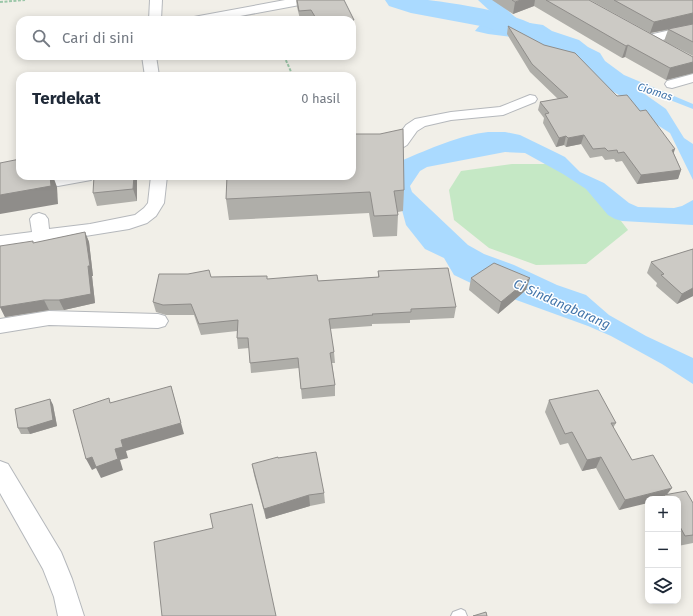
<!DOCTYPE html>
<html lang="id">
<head>
<meta charset="utf-8">
<style>
	body { margin:0; font-family:"Fira Sans",sans-serif; background:#f2f2f3; color:#1f2937 }
	.controls { position:absolute; right:12px; bottom:12px; display:grid; overflow:hidden; border-radius:8px; box-shadow:0 2px 10px #0003 }
	.controls button { width:36px; height:36px; display:grid; place-items:center; padding:0; border:0; border-bottom:1px solid #e0e1e3; background:#fff; color:#1f2937; font:20px sans-serif }
	.list { margin:0; padding:0; list-style:none }
	h2 { display:flex; justify-content:space-between; align-items:center; height:52px; margin:0; padding:0 16px; font-size:17px }
	h2 small { font-size:13px; font-weight:400; color:#747a83 }
	.icon { flex:none; width:22px; height:22px; fill:none; stroke:currentColor; stroke-width:2; stroke-linecap:round; stroke-linejoin:round }
	.map { position:relative; flex:none; width:693px; height:616px; overflow:hidden }
	.search { position:absolute; background:#fff; box-shadow:0 2px 10px #0003; left:16px; top:16px; width:340px; height:44px; display:flex; align-items:center; gap:10px; box-sizing:border-box; padding:0 14px; border-radius:12px; color:#747a83; font-size:15px }
	.panel { position:absolute; background:#fff; box-shadow:0 2px 10px #0003; left:16px; top:72px; width:340px; height:108px; border-radius:12px }
	.map>svg:first-child { display:block }
	.green { fill:#c5e8c5 }
	.water { fill:#aadaff }
	.lines { fill:none; stroke-linecap:round; stroke-linejoin:round }
	.canal { fill:#aadaff; fill-rule:evenodd }
	.river { fill:#aadaff; fill-rule:evenodd }
	.lane-casing { stroke:#b5b8bc; stroke-width:2 }
	.street-casing { stroke:#b5b8bc; stroke-width:2 }
	.path { stroke:#9cc7a9; stroke-width:2; stroke-dasharray:3 1.5; stroke-linecap:butt }
	.lane { fill:#fff; fill-rule:evenodd }
	.street { fill:#fff; fill-rule:evenodd }
	.wall { fill:#afaea9 }
	.shaded-wall { fill:#8f8d8a }
	.building { fill:#cccac5; stroke:#8f8d8a }
	.labels { text-anchor:middle; dominant-baseline:central; stroke-width:3; stroke-linejoin:round; paint-order:stroke }
	.far-water-label { font-size:11px; font-style:italic; fill:#4174aa; stroke:#fff }
	.water-label { font-size:13px; font-style:italic; fill:#4174aa; stroke:#fff }
</style>
</head>
<body>
<div class="map">
<svg width="693" height="616" viewBox="0 0 693 616">
	<rect width="100%" height="100%" fill="#f1efe8"/>
	<polygon class="green" points="512,164 548,164 597,190 628,230 586,264 536,265 489,248 454,220 449,190 461,171"/>
	<g class="water">
		<path d="M491,10L504,11L523,22L543,25L552,31L579,40L588,47L600,53L605,61L624,75L693,104V109L647,91L639,90L666,109L684,138L693,144V180L670,133L648,119L619,95L513,37L488,34L475,31C480,24 488,18 491,10Z"/>
		<path d="M488,132H505L520,135L557,153L565,157L580,172L604,183L629,203L638,207L674,208L682,206L693,200V225L622,221L615,219L608,215L586,189L563,174L525,153L505,152L427,167L420,171L410,186L412,192L468,245L484,254L514,265L557,285L586,295L609,315L646,336L693,358V384L662,364L611,336L588,326L475,285L454,275L444,258L425,249L406,225L395,184L403,160C429,149 461,135 488,132Z"/>
	</g>
	<g class="lines">
		<polygon class="canal" points="478,0 496,0 531,31 528,35 522,36 516,35"/>
		<path class="river" d="M385,0C399,0 414,0 428,0C460,4 536,14 555,41L551,47L540,50L529,47L505,34L486,27L411,13L389,6Z"/>
		<defs>
			<polygon id="lane" points="461,609 465,611 467,616 451,616 453,612"/>
			<g id="street">
				<polygon points="150,0 162,0 161,20 149,20"/>
				<polygon points="285,0 311,0 309,3 305,4 219,20 193,20 194,17 199,16"/>
				<polygon points="693,25 693,33 649,43 644,42 642,39 644,36"/>
				<polygon points="142,56 156,56 159,76 145,76"/>
				<polygon points="693,74 693,82 672,88 667,87 665,84 667,81"/>
				<polygon points="530,95 535,96 537,99 535,102 503,115 451,120 425,126 417,131 407,145 402,148 379,153 352,154 352,144 393,141 396,139 406,125 415,119 451,112 500,107"/>
				<polygon points="57,176 93,176 91,180 58,186 52,185 50,181 52,177"/>
				<polygon points="151,176 167,176 164,203 156,216 147,223 129,229 48,242 41,244 37,243 0,248 0,236 32,232 30,219 33,215 39,213 45,215 48,219 49,229 90,224 135,215 144,208 148,203"/>
				<polygon points="49,311 158,314 165,316 168,321 165,326 158,328 49,325 0,333 0,319"/>
				<polygon points="0,461 8,464 61,552 72,579 84,616 58,616 54,597 43,569 0,493"/>
			</g>
		</defs>
		<use href="#lane" class="lane-casing"/>
		<use href="#street" class="street-casing"/>
		<g class="path">
			<polyline points="0,2 25,0"/>
			<polyline points="284,56 293,76"/>
		</g>
		<use href="#lane" class="lane"/>
		<use href="#street" class="street"/>
	</g>
	<g class="wall">
		<polygon points="296,0 354,20 353,29 352,29 352,20 312,20 311,18 300,19 297,7"/>
		<polygon points="492,0 589,0 693,57 693,73 666,80 625,57 622,58 534,6 513,14"/>
		<polygon points="590,0 693,0 693,56 664,41 668,30 650,33"/>
		<polygon points="508,26 674,154 681,170 678,179 637,184 622,161 616,162 614,159 605,160 602,156 590,158 581,144 566,147 564,145 556,147 543,123 544,118 538,110 540,102 558,99 530,72 507,34"/>
		<polygon points="167,176 352,176 404,190 403,211 398,212 398,215 397,236 373,237 369,213 229,220 226,199 227,179 168,180"/>
		<polygon points="137,177 137,201 97,206 93,193"/>
		<polygon points="85,232 89,242 93,276 92,276 95,303 64,310 49,310 5,317 0,307 34,243"/>
		<polygon points="693,249 693,296 677,304 656,286 657,283 647,273 651,262"/>
		<polygon points="378,271 456,307 454,318 410,320 410,323 372,324 372,326 330,329 334,352 335,363 332,363 335,385 335,396 302,399 299,368 251,373 249,348 238,349 237,338 237,331 201,335 194,315 166,315 156,312 153,302 211,277 267,276 267,279 318,281 378,277"/>
		<polygon points="471,278 526,290 498,314 469,290"/>
		<polygon points="50,399 53,405 57,426 30,434 21,434 18,428"/>
		<polygon points="549,400 616,423 613,428 632,460 667,495 693,503 693,543 678,546 678,499 648,499 619,510 596,468 582,471 568,443 560,445 545,412"/>
		<polygon points="252,464 324,493 325,503 310,506 266,519 254,475"/>
	</g>
	<g class="shaded-wall">
		<polygon points="521,0 535,0 534,6 513,14 515,2"/>
		<polygon points="693,13 693,24 650,33 654,22"/>
		<polygon points="628,45 625,57 622,58 626,46"/>
		<polygon points="693,62 693,73 666,80 670,68"/>
		<polygon points="584,135 581,144 566,147 568,138"/>
		<polygon points="566,136 564,145 556,147 559,138"/>
		<polygon points="675,149 672,158 672,150"/>
		<polygon points="681,170 678,179 637,184 641,175"/>
		<polygon points="47,176 53,176 57,187 58,204 0,214 0,195"/>
		<polygon points="134,176 137,176 137,201 133,189"/>
		<polygon points="85,232 89,242 93,276 92,276 95,303 64,310 59,300 88,266"/>
		<polygon points="530,278 526,290 498,314 501,302"/>
		<polygon points="693,288 693,296 677,304 682,294"/>
		<polygon points="44,300 49,310 5,317 0,307"/>
		<polygon points="171,386 184,434 126,451 128,458 120,460 123,470 101,478 96,468 92,470 86,459 115,449 121,440"/>
		<polygon points="50,399 53,405 57,426 30,434 27,428"/>
		<polygon points="601,457 596,468 582,471 587,460"/>
		<polygon points="672,488 665,497 664,495 662,499 648,499 648,503 619,510 625,500"/>
		<polygon points="309,495 310,506 266,519 264,509"/>
	</g>
	<g class="building">
		<polygon points="297,0 344,0 354,20 317,20 311,10 299,11"/>
		<polygon points="512,0 521,0 515,2"/>
		<polygon points="546,0 589,0 693,57 693,62 670,68 628,45 626,46"/>
		<polygon points="614,0 693,0 693,13 654,22"/>
		<polygon points="693,24 693,42 668,29"/>
		<polygon points="508,26 544,45 575,53 617,96 627,95 640,111 646,110 675,149 672,150 681,170 641,175 624,152 618,153 617,150 608,151 605,148 593,149 584,135 568,138 566,136 559,138 545,114 549,113 540,102 568,97 532,64"/>
		<polygon points="403,129 404,190 394,191 398,215 374,216 370,192 226,199 227,176 352,176 352,134 380,134"/>
		<polygon points="20,159 20,176 50,176 51,186 0,195 0,163"/>
		<polygon points="94,176 134,176 133,189 93,193"/>
		<polygon points="85,232 90,266 88,266 91,294 59,300 44,300 0,307 0,246 33,241 33,243"/>
		<polygon points="693,249 693,288 682,294 661,275 664,274 651,262"/>
		<polygon points="494,263 530,278 501,302 471,278"/>
		<polygon points="448,268 456,307 411,309 411,312 372,314 373,315 329,319 334,352 330,353 335,385 301,389 298,358 250,363 248,338 237,338 238,320 199,324 191,304 163,305 153,302 159,274 188,274 209,270 211,277 267,276 267,279 317,275 318,281 379,277 378,271"/>
		<polygon points="171,386 181,423 121,440 123,447 115,449 118,459 96,467 92,457 86,459 73,410 109,398 110,403"/>
		<polygon points="598,390 616,423 611,423 632,460 653,455 672,488 625,500 601,457 587,460 572,432 565,434 549,400"/>
		<polygon points="50,399 53,420 27,428 18,428 15,409"/>
		<polygon points="316,452 324,493 309,495 264,509 252,464 278,457 278,458"/>
		<polygon points="686,491 693,503 693,535 685,536 678,523 678,499 666,499 664,495"/>
		<polygon points="252,504 276,616 162,616 154,542 213,528 210,514"/>
		<polygon points="486,612 487,616 473,616"/>
	</g>
	<g class="labels">
		<g class="far-water-label">
			<text transform="translate(655 92) rotate(18)">Ciomas</text>
		</g>
		<g class="water-label">
			<text transform="translate(562 304) rotate(24)">Ci Sindangbarang</text>
		</g>
	</g>
</svg>
<div class="controls">
<button>+</button>
<button>−</button>
<button><svg class="icon" aria-label="layers" viewBox="0 0 24 24"><path d="M12 4l9 5-9 5-9-5zM3 14l9 5 9-5"/></svg></button>
</div>
<div class="search"><svg class="icon" aria-label="search" viewBox="0 0 24 24"><circle cx="10" cy="10" r="6"/><path d="M15 15l6 6"/></svg>Cari di sini</div>
<section class="panel">
<h2>Terdekat<small>0 hasil</small></h2>
<ul class="list">
</ul>
</section>
</div>
</body>
</html>
